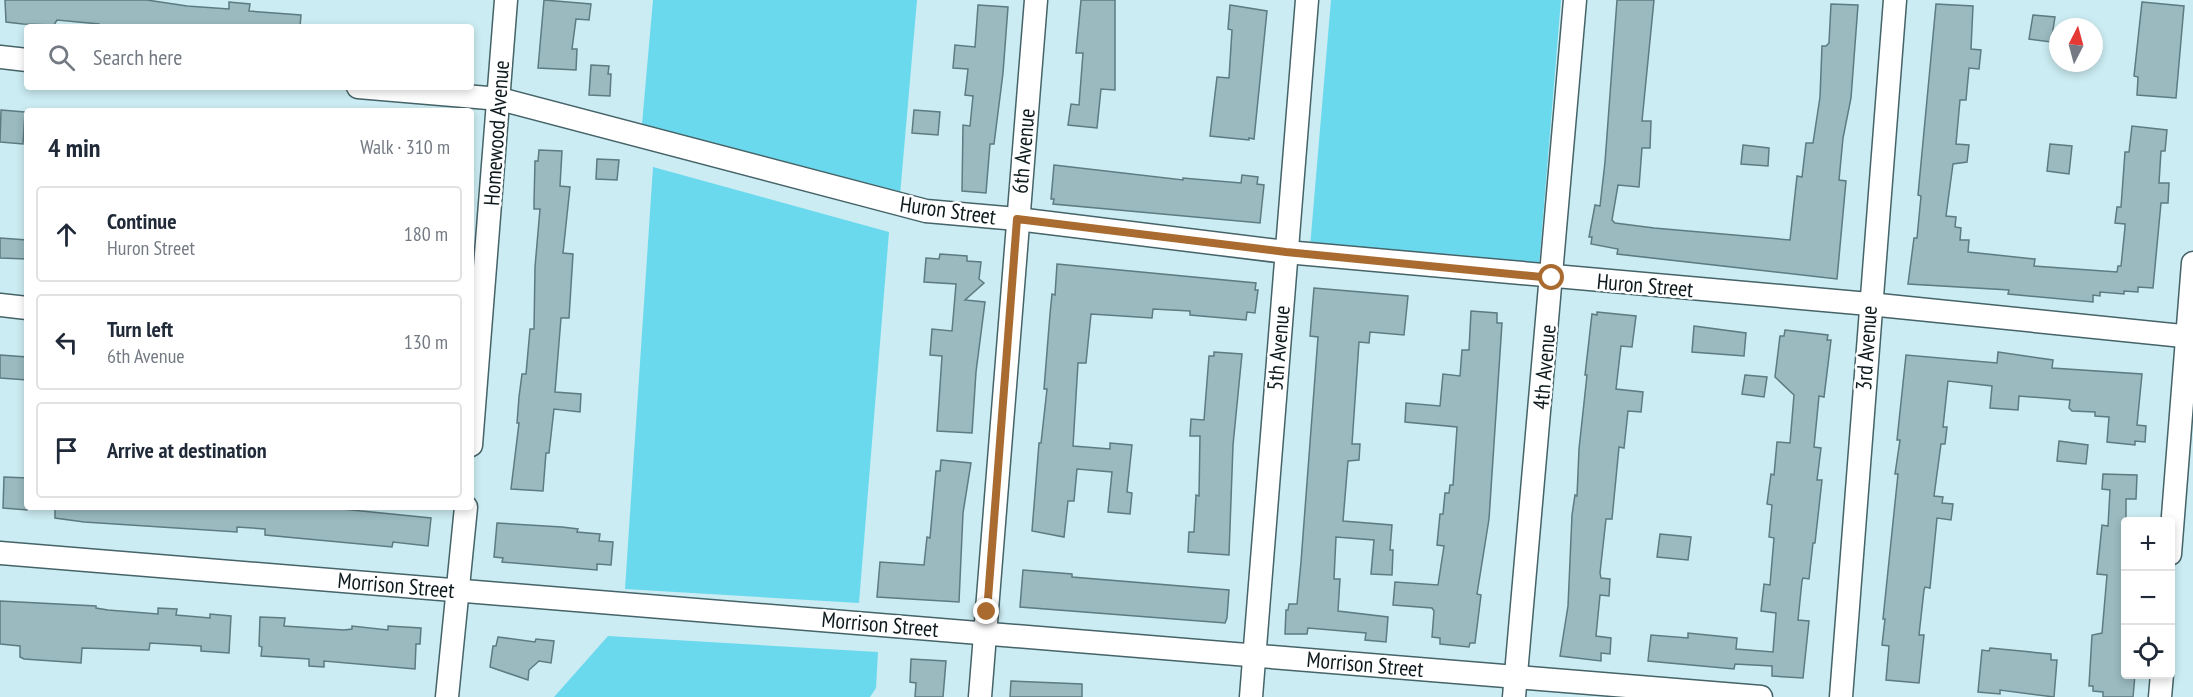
<!DOCTYPE html>
<html lang="en">
<head>
<meta charset="utf-8">
<style>
	body { margin:0; font-family:"PT Sans Narrow",sans-serif; background:#f6f6f7; color:#1f2937 }
	.controls { position:absolute; right:18px; bottom:18px; display:grid; overflow:hidden; border-radius:6px; box-shadow:0 3px 9px #0003 }
	.controls button { width:54px; height:54px; display:grid; place-items:center; padding:0; border:0; border-bottom:2px solid #e0e1e3; background:#fff; color:#1f2937; font:30px sans-serif }
	.compass { position:absolute; left:2049px; top:18px; width:54px; height:54px; border-radius:50%; background:#fff; box-shadow:0 3px 9px #0003; rotate:6deg }
	.stop { position:absolute; width:18px; height:18px; margin:-14px; border:4px solid #a96b30; border-radius:50%; background:#fff }
	.stop.end { background:#a96b30; border-color:#fff; box-shadow:0 2px 6px #0008 }
	.list { margin:0; padding:0; list-style:none }
	h2 { display:flex; justify-content:space-between; align-items:center; height:78px; margin:0; padding:0 24px; font-size:26px }
	h2 small { font-size:20px; font-weight:400; color:#747a83 }
	.list li { display:grid; grid-template-columns:39px 1fr auto; gap:18px; align-items:center; box-sizing:border-box; height:96px; margin:0 12px 12px; padding:0 12px; border:2px solid #e0e1e3; border-radius:6px }
	.list b { display:block; font-size:22px; white-space:nowrap }
	.list p { margin:0; font-size:20px; white-space:nowrap; color:#747a83 }
	.list em { font-size:20px; font-style:normal; color:#747a83 }
	.icon { flex:none; width:33px; height:33px; fill:none; stroke:currentColor; stroke-width:2; stroke-linecap:round; stroke-linejoin:round }
	.map { position:relative; flex:none; width:2193px; height:697px; overflow:hidden }
	.search { position:absolute; background:#fff; box-shadow:0 3px 9px #0003; left:24px; top:24px; width:450px; height:66px; display:flex; align-items:center; gap:15px; box-sizing:border-box; padding:0 21px; border-radius:6px; color:#747a83; font-size:22px }
	.panel { position:absolute; background:#fff; box-shadow:0 3px 9px #0003; left:24px; top:108px; width:450px; height:402px; border-radius:6px }
	.map>svg:first-child { display:block }
	.green { fill:#6bd9ed }
	.building { fill:#9abac0; stroke:#5d7b81; stroke-width:1.5 }
	.lines { fill:none; stroke-linecap:round; stroke-linejoin:round }
	.minor-casing { stroke:#456368; stroke-width:25 }
	.minor { stroke:#fff; stroke-width:22 }
	.route { stroke:#a96b30; stroke-width:8 }
	.labels { text-anchor:middle; dominant-baseline:central; stroke-width:5; stroke-linejoin:round; paint-order:stroke }
	.street-label { font-size:22px; fill:#0d191c; stroke:#fff }
</style>
</head>
<body>
<div class="map">
<svg width="2193" height="697" viewBox="0 0 2193 697">
	<rect width="100%" height="100%" fill="#cbecf2"/>
	<g class="green">
		<polygon points="653,0 917,0 900,195 642,124"/>
		<polygon points="1331,0 1561,0 1539,266 1310,247"/>
		<polygon points="653,167 889,232 859,603 625,589"/>
		<polygon points="608,636 878,652 876,688 870,697 554,697"/>
	</g>
	<g class="building">
		<polygon points="5,0 147,0 187,6 229,9 229,2 250,4 249,11 301,15 300,27 99,27 99,24 57,20 54,25 23,24 6,22"/>
		<polygon points="544,0 591,4 589,20 576,19 572,49 577,49 576,70 538,68"/>
		<polygon points="1081,0 1115,0 1115,90 1101,89 1097,128 1068,125 1071,104 1079,105 1083,53 1076,53"/>
		<polygon points="1617,0 1654,0 1642,121 1651,121 1650,148 1642,148 1639,187 1618,185 1612,220 1615,223 1654,228 1790,240 1797,176 1802,177 1806,143 1813,143 1820,97 1822,46 1826,46 1829,43 1831,4 1858,5 1851,98 1843,138 1839,180 1846,181 1837,279 1617,254 1618,249 1591,244 1592,237 1589,237 1595,205 1600,206 1605,162"/>
		<polygon points="2142,2 2184,6 2176,98 2137,95 2138,77 2134,76"/>
		<polygon points="1936,4 1973,6 1971,49 1981,50 1979,69 1969,68 1966,100 1960,100 1956,144 1969,145 1967,162 1953,164 1946,216 1956,217 1955,227 1961,228 1960,240 1969,240 1968,252 2035,259 2034,266 2117,272 2118,266 2121,266 2125,227 2125,224 2115,223 2117,207 2121,207 2125,152 2129,152 2132,126 2167,130 2165,151 2161,151 2159,183 2169,183 2168,203 2161,203 2153,288 2138,287 2138,292 2124,291 2124,294 2100,292 2100,296 2093,295 2093,302 2008,294 2009,290 1908,284 1914,238 1917,238 1921,196 1918,195"/>
		<polygon points="978,5 1008,7 1003,73 994,144 990,144 986,193 962,191 963,125 970,126 973,96 965,95 968,69 953,68 955,45 975,47"/>
		<polygon points="1230,5 1267,11 1254,139 1249,138 1249,140 1210,136 1217,77 1229,78 1232,30 1228,29"/>
		<polygon points="2033,15 2055,17 2051,42 2029,39"/>
		<polygon points="591,65 609,66 608,74 611,74 610,96 589,95"/>
		<polygon points="1,110 25,112 23,144 0,142"/>
		<polygon points="914,110 940,112 938,135 912,133"/>
		<polygon points="2050,144 2072,146 2069,174 2047,171"/>
		<polygon points="1743,145 1769,148 1768,166 1741,164"/>
		<polygon points="539,150 562,151 560,186 570,187 563,253 573,254 569,318 561,318 555,392 581,394 580,412 554,409 549,453 546,453 543,491 511,489 519,423 517,423 519,397 522,374 526,374 530,329 534,329 535,267 540,209 534,209 534,202 535,161 538,161"/>
		<polygon points="597,159 619,160 617,180 596,179"/>
		<polygon points="1054,165 1183,180 1183,178 1241,183 1242,175 1258,177 1257,184 1264,185 1260,223 1053,204 1054,199 1051,199"/>
		<polygon points="0,238 27,240 27,259 0,258"/>
		<polygon points="940,254 967,256 967,261 981,262 979,279 984,283 965,300 985,302 976,372 972,433 937,431 942,356 930,355 932,329 952,331 956,284 924,282 926,258 939,259"/>
		<polygon points="1057,264 1256,283 1255,290 1258,290 1255,313 1247,312 1246,320 1190,315 1190,311 1153,309 1152,318 1091,314 1086,363 1078,363 1073,446 1110,449 1110,443 1132,445 1127,492 1132,493 1130,514 1108,512 1112,472 1077,469 1074,501 1068,501 1064,537 1032,531 1039,443 1041,443 1047,389 1044,389 1050,314 1052,294 1055,295"/>
		<polygon points="1314,288 1408,296 1404,335 1370,332 1369,343 1359,342 1352,444 1360,444 1359,460 1348,461 1343,521 1392,525 1390,550 1393,550 1392,575 1371,574 1374,540 1336,537 1334,579 1340,579 1338,611 1388,617 1386,642 1365,640 1366,633 1308,628 1307,634 1285,634 1286,610 1288,610 1289,604 1297,604 1301,562 1318,337 1310,336"/>
		<polygon points="1471,311 1497,313 1497,323 1502,323 1489,519 1477,594 1481,595 1475,643 1470,643 1469,647 1440,644 1440,638 1432,637 1434,611 1432,608 1393,605 1395,582 1438,585 1444,546 1437,545 1440,514 1443,514 1445,493 1449,493 1450,485 1453,485 1457,427 1405,422 1406,403 1440,406 1443,374 1460,376 1462,350 1469,350"/>
		<polygon points="1597,312 1636,316 1632,347 1621,346 1616,389 1643,392 1641,412 1628,411 1624,448 1619,447 1612,519 1606,519 1600,573 1601,578 1610,579 1609,596 1600,595 1596,636 1611,638 1610,654 1601,653 1601,661 1560,656 1568,606 1572,515 1575,495 1577,496 1579,449 1587,375 1585,375 1592,314 1597,315"/>
		<polygon points="1694,326 1746,333 1744,356 1692,352"/>
		<polygon points="1785,330 1828,335 1827,340 1831,340 1824,397 1819,396 1814,447 1821,448 1817,480 1822,480 1815,543 1813,543 1809,579 1803,578 1802,581 1798,620 1809,621 1803,678 1772,676 1772,666 1735,664 1734,669 1648,661 1651,635 1688,638 1688,633 1737,638 1736,649 1773,652 1776,613 1761,611 1764,584 1770,585 1774,538 1769,537 1772,505 1767,504 1771,474 1774,475 1777,442 1790,443 1794,395 1775,377 1780,336 1784,336"/>
		<polygon points="1214,352 1242,354 1233,445 1229,555 1188,552 1189,532 1194,532 1196,495 1199,496 1200,436 1190,436 1191,419 1204,420 1209,356 1214,356"/>
		<polygon points="1998,352 2053,360 2052,368 2142,374 2137,425 2146,426 2145,442 2135,441 2135,445 2107,442 2109,417 2095,416 2095,412 2072,411 2069,408 2070,400 2019,396 2018,410 1990,408 1992,386 1948,381 1943,427 1947,427 1945,444 1941,444 1934,496 1943,497 1942,503 1953,504 1951,520 1937,518 1930,588 1925,587 1924,590 1919,635 1924,635 1919,683 1886,680 1889,646 1882,645 1885,619 1883,619 1898,474 1895,474 1900,440 1897,440 1906,355 1997,363"/>
		<polygon points="0,355 27,357 27,380 0,378"/>
		<polygon points="1745,375 1767,377 1764,397 1742,394"/>
		<polygon points="2059,441 2088,445 2086,464 2057,461"/>
		<polygon points="941,460 971,463 963,513 959,602 877,597 880,562 924,565 927,537 930,538 936,471 940,471"/>
		<polygon points="2103,474 2137,475 2136,499 2126,499 2126,675 2135,675 2133,697 2103,697 2103,692 2093,691 2093,686 2089,686 2092,635 2102,633 2107,575 2097,574 2102,525 2108,526 2110,490 2102,489"/>
		<polygon points="4,477 27,478 27,510 3,508"/>
		<polygon points="55,507 322,507 431,518 428,546 393,542 392,547 265,535 265,529 237,527 237,532 84,522 55,518"/>
		<polygon points="497,523 562,527 578,529 577,532 600,534 599,541 613,542 611,565 597,564 597,570 502,562 503,558 494,557"/>
		<polygon points="1660,534 1691,537 1688,560 1657,557"/>
		<polygon points="1023,570 1072,574 1072,577 1229,590 1227,618 1225,623 1020,607"/>
		<polygon points="0,601 96,606 96,608 108,610 158,614 158,608 177,609 176,615 210,618 210,614 231,616 229,653 201,651 201,646 150,643 149,650 82,648 81,663 24,659 20,657 20,646 0,644"/>
		<polygon points="260,617 285,618 284,626 344,630 352,629 352,626 388,630 388,626 421,628 420,644 416,644 415,669 324,661 324,667 309,666 309,659 261,656 262,647 259,646"/>
		<polygon points="498,637 535,642 536,639 554,641 551,663 539,661 529,670 528,680 490,667 493,646 496,646"/>
		<polygon points="1990,648 2051,654 2051,660 2057,660 2054,697 2000,690 2000,694 1978,692 1982,650 1989,651"/>
		<polygon points="911,659 946,661 943,697 915,697 916,683 910,682"/>
		<polygon points="1011,681 1082,684 1082,697 1010,697"/>
	</g>
	<g class="lines">
		<defs>
			<g id="minor">
				<polyline points="0,57 27,60"/>
				<polyline points="358,87 500,99 926,211 1017,219 1286,252 1869,304 2193,337"/>
				<polyline points="0,305 27,308"/>
				<polyline points="471,445 506,0"/>
				<polyline points="0,553 1761,697"/>
				<polyline points="2170,554 2193,263"/>
				<polyline points="447,697 466,507"/>
				<polyline points="980,697 1036,0"/>
				<polyline points="1251,697 1307,0"/>
				<polyline points="1514,697 1575,0"/>
				<polyline points="1841,697 1895,0"/>
				<polyline points="2160,697 2162,674"/>
			</g>
		</defs>
		<use href="#minor" class="minor-casing"/>
		<use href="#minor" class="minor"/>
	</g>
	<g class="lines">
		<polyline class="route" points="987,612 1017,219 1286,252 1552,278"/>
	</g>
	<g class="labels">
		<g class="street-label">
			<text transform="translate(496 133) rotate(-86)">Homewood Avenue</text>
			<text transform="translate(1023 151) rotate(-85)">6th Avenue</text>
			<text transform="translate(948 210) rotate(8)">Huron Street</text>
			<text transform="translate(1645 285) rotate(5)">Huron Street</text>
			<text transform="translate(1278 348) rotate(-85)">5th Avenue</text>
			<text transform="translate(1866 348) rotate(-86)">3rd Avenue</text>
			<text transform="translate(1544 367) rotate(-85)">4th Avenue</text>
			<text transform="translate(396 585) rotate(5)">Morrison Street</text>
			<text transform="translate(880 624) rotate(5)">Morrison Street</text>
			<text transform="translate(1365 664) rotate(5)">Morrison Street</text>
		</g>
	</g>
</svg>
<div class="controls">
<button>+</button>
<button>−</button>
<button><svg class="icon" aria-label="locate" viewBox="0 0 24 24"><circle cx="12" cy="12" r="6"/><path d="M12 2v4M12 18v4M2 12h4M18 12h4"/></svg></button>
</div>
<svg class="compass" viewBox="-18 -18 36 36"><path d="M0-13l5 13h-10z" fill="#e53935"/><path d="M0 13l5-13h-10z" fill="#747a83"/></svg>
<div class="stop" style="left:1552px;top:278px"></div>
<div class="stop end" style="left:987px;top:612px"></div>
<div class="search"><svg class="icon" aria-label="search" viewBox="0 0 24 24"><circle cx="10" cy="10" r="6"/><path d="M15 15l6 6"/></svg>Search here</div>
<section class="panel">
<h2>4 min<small>Walk · 310 m</small></h2>
<ul class="list">
<li><svg class="icon" aria-label="ahead" viewBox="0 0 24 24"><path d="M12 20V5M6 11l6-6 6 6"/></svg><div><b>Continue</b><p>Huron Street</p></div><em>180 m</em></li>
<li><svg class="icon" aria-label="left" viewBox="0 0 24 24"><path d="M17 20v-9H6M10 6l-5 5 5 5"/></svg><div><b>Turn left</b><p>6th Avenue</p></div><em>130 m</em></li>
<li><svg class="icon" aria-label="arrive" viewBox="0 0 24 24"><path d="M6 21V4h12l-3 4 3 4H6"/></svg><div><b>Arrive at destination</b></div></li>
</ul>
</section>
</div>
</body>
</html>
